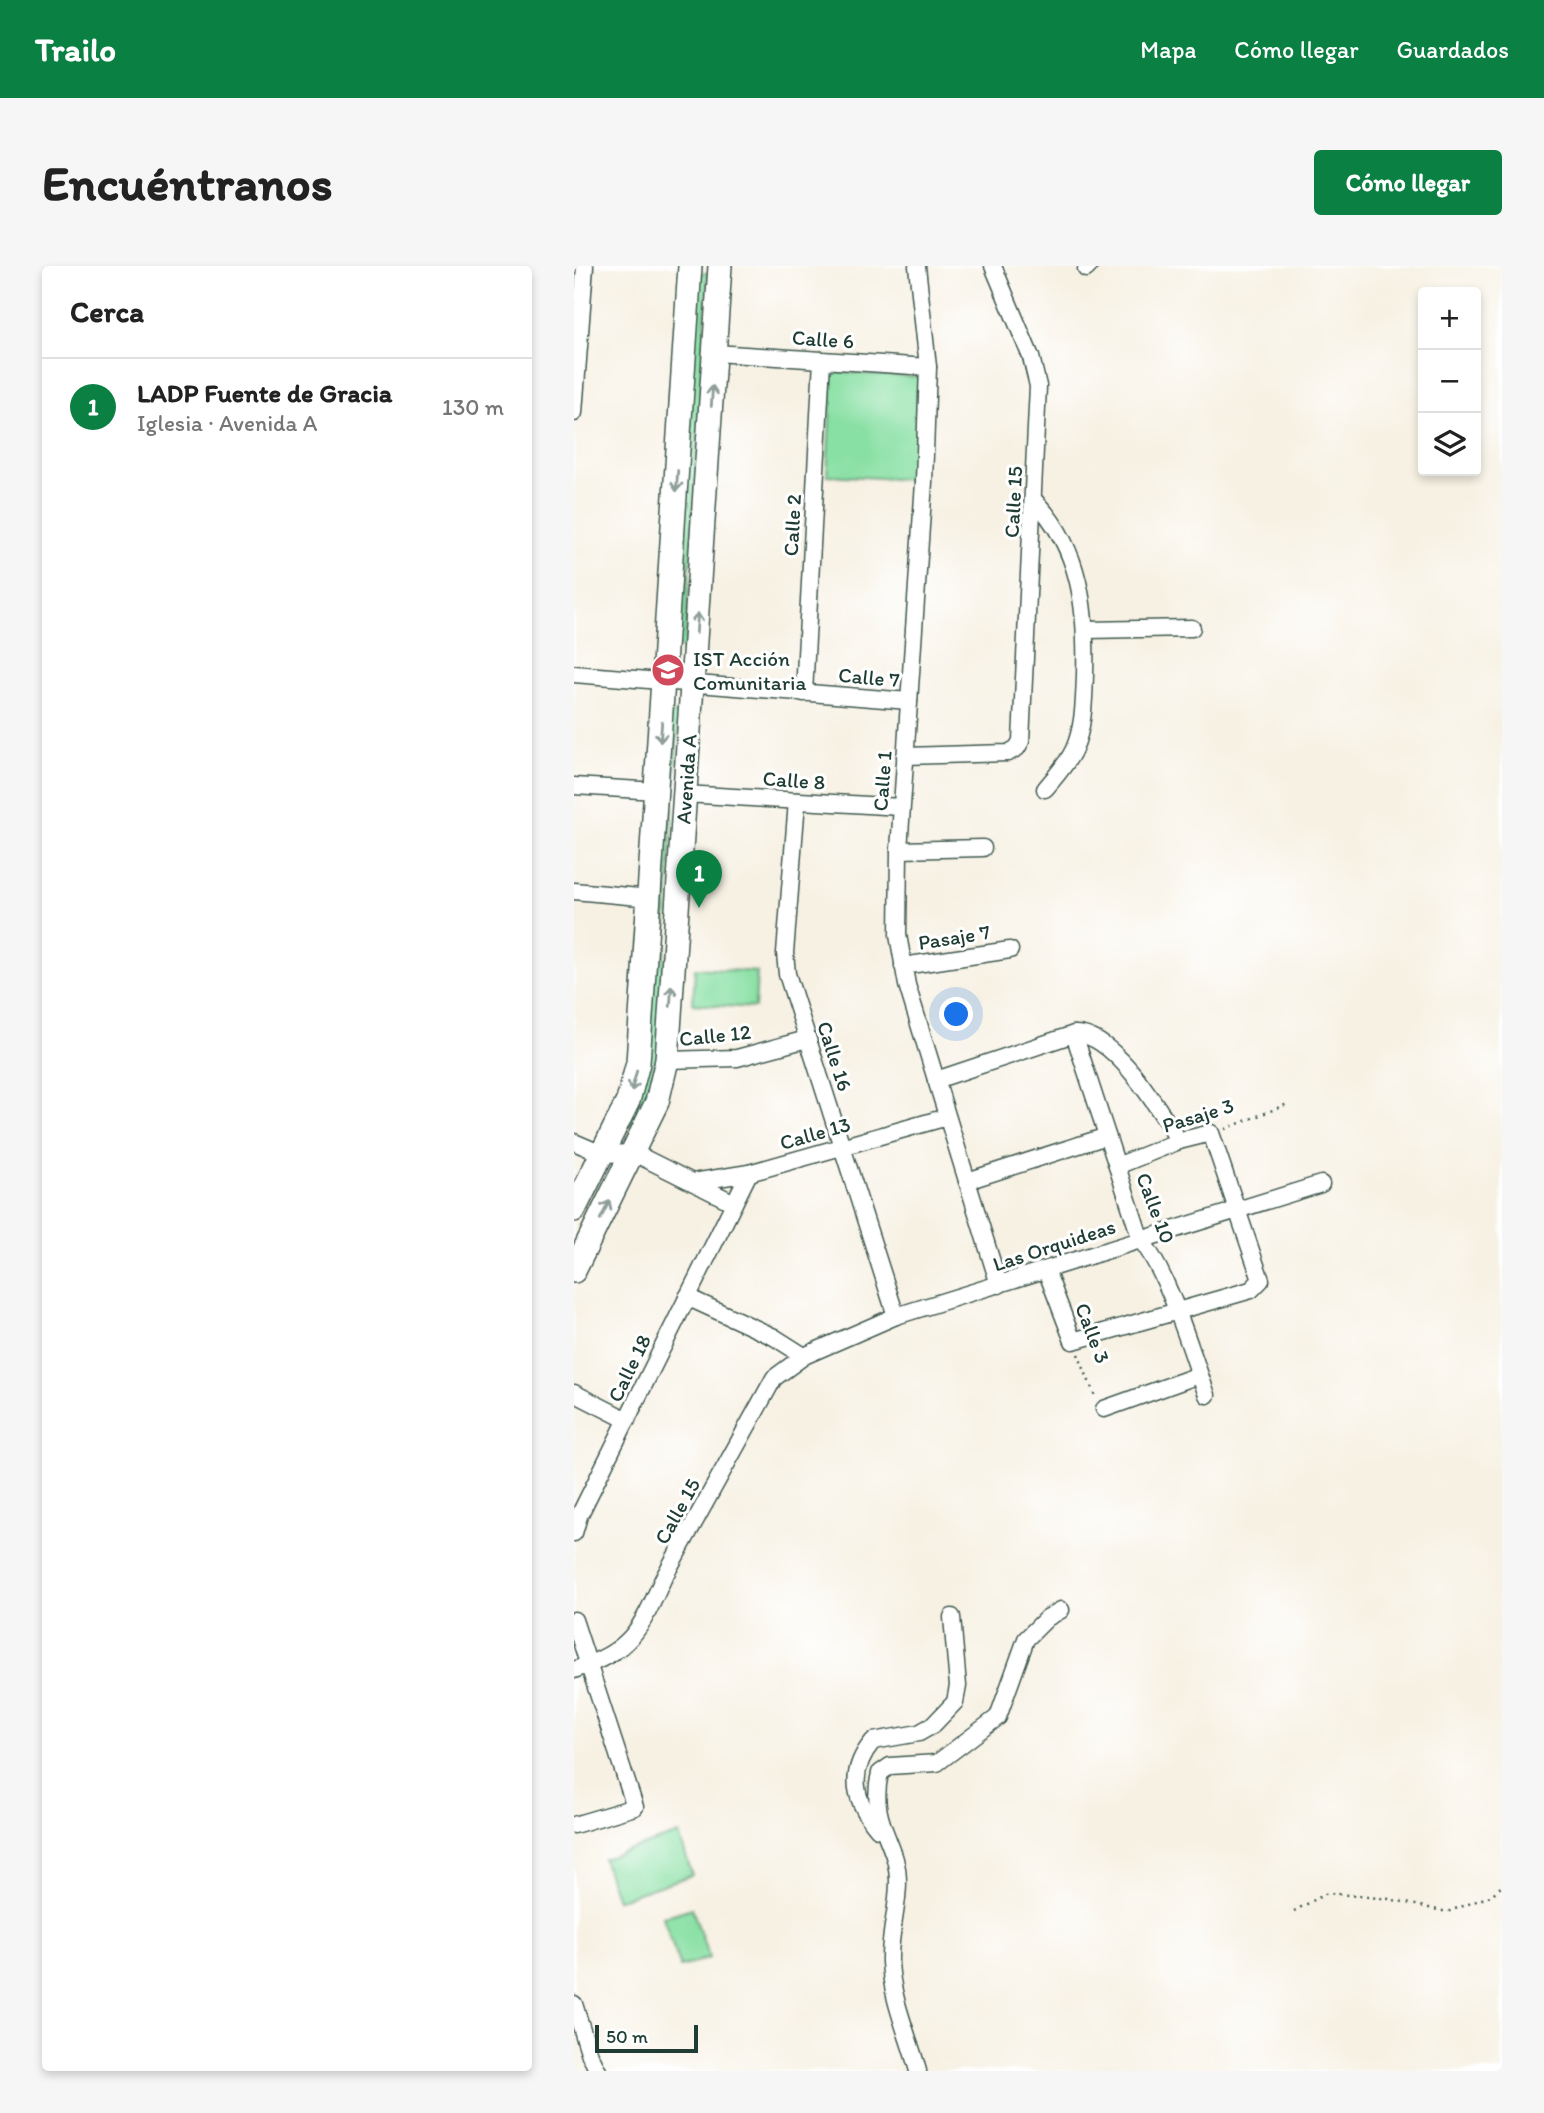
<!DOCTYPE html>
<html lang="es">
<head>
<meta charset="utf-8">
<style>
	body { margin:0; font-family:Itim,sans-serif; background:#f6f6f6; color:#222 }
	.controls { position:absolute; right:21px; top:21px; display:grid; overflow:hidden; border-radius:7px; box-shadow:0 4px 10px #0003 }
	.controls button { width:63px; height:63px; display:grid; place-items:center; padding:0; border:0; border-bottom:2px solid #e0e0e0; background:#fff; color:#222; font:35px sans-serif }
	.scale { position:absolute; left:21px; bottom:18px; width:103px; box-sizing:border-box; padding-left:7px; border:4px solid #1f3d34; border-top:0; font-size:19px; line-height:24px; white-space:nowrap; color:#1f3d34; -webkit-text-stroke:5px #fff; paint-order:stroke }
	.you { position:absolute; left:383px; top:749px; width:24px; height:24px; margin:-18px; border:5px solid #fff; border-radius:50%; background:#1a73e8; box-shadow:0 0 0 10px #1a73e833 }
	.badge { display:grid; place-items:center; width:46px; height:46px; border-radius:50%; background:#0b8043; color:#fff; font-size:23px; font-weight:700 }
	.pin { position:absolute; translate:-50% -58px; filter:drop-shadow(0 2px 4px #0008) }
	.pin::after { content:''; position:absolute; top:37px; width:24px; height:21px; background:inherit; clip-path:polygon(0 0,100% 0,50% 100%) }
	.list { margin:0; padding:0; list-style:none }
	h2 { display:flex; justify-content:space-between; align-items:center; height:91px; margin:0; padding:0 28px; font-size:30px }
	h2 small { font-size:23px; font-weight:400; color:#767676 }
	.list li { display:grid; grid-template-columns:46px 1fr auto; gap:21px; align-items:center; box-sizing:border-box; height:98px; padding:0 28px; border-top:2px solid #e0e0e0 }
	.list b { display:block; font-size:26px; white-space:nowrap }
	.list p { margin:0; font-size:23px; white-space:nowrap; color:#767676 }
	.list em { font-size:23px; font-style:normal; color:#767676 }
	.icon { flex:none; width:38px; height:38px; fill:none; stroke:currentColor; stroke-width:2; stroke-linecap:round; stroke-linejoin:round }
	.map { position:relative; flex:none; width:928px; height:1805px; overflow:hidden; border-radius:7px }
	header { display:flex; align-items:center; gap:42px; box-sizing:border-box; height:98px; padding:0 35px; background:#0b8043; color:#fff }
	header strong { font-size:33px }
	nav { display:flex; gap:38px; margin-inline-start:auto; font-size:24px }
	.intro { display:flex; align-items:center; justify-content:space-between; box-sizing:border-box; height:168px; padding:0 42px }
	h1 { margin:0; font-size:49px }
	.button { padding:18px 32px; border-radius:7px; background:#0b8043; color:#fff; font-size:24px; font-weight:700 }
	main { display:flex; gap:42px; padding:0 42px }
	aside { flex:1; background:#fff; border-radius:7px; box-shadow:0 4px 10px #0003 }
	.map>svg:first-child { display:block }
	.green { fill:#89e0a4; stroke:#548e6c; stroke-width:2 }
	.lines { fill:none; stroke-linecap:round; stroke-linejoin:round }
	.street-casing { stroke:#3f584e; stroke-width:19 }
	.secondary-casing { stroke:#3f584e; stroke-width:26 }
	.path { stroke:#3f584e; stroke-width:2.5; stroke-dasharray:2 5; stroke-linecap:butt }
	.street { stroke:#fff; stroke-width:16 }
	.secondary { stroke:#fff; stroke-width:23 }
	.oneway { stroke:#8f9e9a }
	.labels { text-anchor:middle; dominant-baseline:central; stroke-width:6; stroke-linejoin:round; paint-order:stroke }
	.street-label { font-size:21px; fill:#1f3d34; stroke:#fff }
	.poi-label { font-size:21px; fill:#1f3d34; stroke:#fff; text-anchor:start }
</style>
</head>
<body>
<header>
<strong>Trailo</strong>
<nav><a>Mapa</a><a>Cómo llegar</a><a>Guardados</a></nav>
</header>
<div class="intro"><h1>Encuéntranos</h1><a class="button">Cómo llegar</a></div>
<main>
<aside>
<h2>Cerca<small></small></h2>
<ul class="list">
<li><span class="badge">1</span><div><b>LADP Fuente de Gracia</b><p>Iglesia · Avenida A</p></div><em>130 m</em></li>
</ul>
</aside>
<div class="map">
<svg width="928" height="1805" viewBox="0 0 928 1805">
	<rect width="100%" height="100%" fill="#fff"/>
	<filter id="ink" filterUnits="userSpaceOnUse"><feTurbulence type="fractalNoise" baseFrequency=".0143" numOctaves="2"/><feDisplacementMap in="SourceGraphic" scale="14" xChannelSelector="R" yChannelSelector="G"/><feConvolveMatrix kernelMatrix="1 2 1 2 8 2 1 2 1" color-interpolation-filters="sRGB"/></filter>
	<filter id="wash" filterUnits="userSpaceOnUse"><feTurbulence type="fractalNoise" baseFrequency=".00686" numOctaves="4" result="noise"/><feDisplacementMap in="SourceGraphic" scale="28" xChannelSelector="R" yChannelSelector="G"/><feGaussianBlur stdDeviation="1.57" result="paint"/><feColorMatrix in="noise" values="0 0 0 0 0 0 0 0 0 0 0 0 0 0 0 0 0 1.4 0 .05"/><feComposite in="paint" operator="in"/></filter>
	<g filter="url(#wash)">
		<rect width="100%" height="100%" fill="#f7f1e3"/>
		<g class="green">
			<polygon points="120,7 134,7 111,382 98,381"/>
			<polygon points="258,106 345,111 340,214 253,209"/>
			<polygon points="92,447 105,448 85,781 77,819 60,859 50,855"/>
			<polygon points="121,702 183,706 181,742 119,738"/>
			<polygon points="105,1568 118,1609 43,1634 29,1593"/>
			<polygon points="118,1642 135,1692 106,1701 89,1651"/>
		</g>
	</g>
	<g filter="url(#ink)">
		<g class="lines">
			<defs>
				<g id="street">
					<polyline points="343,0 354,101 350,216 325,584 324,669 333,719 425,1019"/>
					<polyline points="512,3 515,0"/>
					<polyline points="141,87 354,101"/>
					<polyline points="0,147 11,0"/>
					<path d="M460,234C507,282 513,345 511,409C510,434 510,460 500,483C494,497 481,511 471,523"/>
					<polyline points="513,364 618,362"/>
					<polyline points="0,408 335,435"/>
					<polyline points="230,427 248,94"/>
					<polyline points="331,490 434,487 443,482 447,475 464,120 457,91 419,0"/>
					<polyline points="0,520 83,525"/>
					<polyline points="111,528 327,541"/>
					<polyline points="223,535 211,687 213,708 322,1050"/>
					<polyline points="325,584 409,582"/>
					<polyline points="0,625 76,632"/>
					<polyline points="329,700 436,684"/>
					<path d="M500,768L567,974C596,1011 616,1083 633,1129"/>
					<polyline points="93,794 163,792 233,773"/>
					<path d="M362,814L500,768C540,766 585,844 605,875"/>
					<polyline points="0,876 28,888 60,887 160,937"/>
					<polyline points="393,915 533,870"/>
					<polyline points="119,916 175,907 373,851"/>
					<polyline points="472,1004 499,1075 677,1024 687,1014 637,867 605,875 543,900"/>
					<polyline points="113,1031 200,1071 230,1090"/>
					<polyline points="0,1127 53,1154"/>
					<polyline points="530,1143 625,1109"/>
					<polyline points="0,1267 5,1250 175,907"/>
					<polyline points="0,1354 61,1541 0,1559"/>
					<path d="M0,1404C57,1384 65,1367 89,1313L200,1112L230,1090L322,1050L747,918"/>
					<path d="M304,1563C279,1534 274,1505 299,1475L345,1467L359,1459L381,1436L384,1420L378,1351"/>
					<polyline points="0,1738 16,1789 24,1805"/>
					<path d="M344,1805C334,1768 318,1735 316,1696C315,1669 324,1643 324,1616C325,1577 294,1558 306,1507L316,1500L363,1497L424,1451L452,1373L473,1352L487,1344"/>
				</g>
				<g id="secondary">
					<polyline points="0,944 54,835 64,797 116,0"/>
					<polyline points="0,1005 83,836 93,794 146,0"/>
				</g>
			</defs>
			<use href="#street" class="street-casing"/>
			<use href="#secondary" class="secondary-casing"/>
			<g class="path">
				<polyline points="651,863 716,837"/>
				<polyline points="504,1088 521,1130"/>
				<polyline points="720,1645 753,1627 815,1633 873,1646 916,1630 928,1620"/>
			</g>
			<use href="#street" class="street"/>
			<use href="#secondary" class="secondary"/>
		</g>
		<defs><path id="oneway-shaft" d="M-6 0H5M1.5-3L5.5 0L1.5 3" fill="none" stroke-width="1.6" stroke-linecap="round" stroke-linejoin="round" transform="scale(1.75)"/></defs>
		<g class="oneway">
			<use href="#oneway-shaft" transform="translate(138 130) rotate(-86)"/>
			<use href="#oneway-shaft" transform="translate(103 215) rotate(94)"/>
			<use href="#oneway-shaft" transform="translate(123 357) rotate(-86)"/>
			<use href="#oneway-shaft" transform="translate(87 466) rotate(94)"/>
			<use href="#oneway-shaft" transform="translate(97 730) rotate(-86)"/>
			<use href="#oneway-shaft" transform="translate(60 815) rotate(105)"/>
			<use href="#oneway-shaft" transform="translate(31 944) rotate(-63)"/>
		</g>
	</g>
	<defs>
		<symbol id="university-disc" viewBox="-11 -11 22 22"><circle r="9.5" fill="#d1495b" stroke="#fff"/><path d="M0-5L7-2L0 1L-7-2ZM-4 1L0 2.5L4 1V4Q0 6-4 4Z" fill="#fff"/></symbol>
	</defs>
	<g fill-rule="evenodd">
		<use href="#university-disc" x="75" y="385" width="38" height="38"/>
	</g>
	<g class="labels">
		<g class="street-label">
			<text transform="translate(249 73) rotate(4)">Calle 6</text>
			<text transform="translate(439 236) rotate(-87)">Calle 15</text>
			<text transform="translate(218 259) rotate(-87)">Calle 2</text>
			<text transform="translate(295 411) rotate(5)">Calle 7</text>
			<text transform="translate(112 513) rotate(-86)">Avenida A</text>
			<text transform="translate(220 514) rotate(4)">Calle 8</text>
			<text transform="translate(308 515) rotate(-86)">Calle 1</text>
			<text transform="translate(380 671) rotate(-9)">Pasaje 7</text>
			<text transform="translate(141 769) rotate(-6)">Calle 12</text>
			<text transform="translate(261 790) rotate(72)">Calle 16</text>
			<text transform="translate(624 849) rotate(-17)">Pasaje 3</text>
			<text transform="translate(241 867) rotate(-16)">Calle 13</text>
			<text transform="translate(582 942) rotate(69)">Calle 10</text>
			<text transform="translate(480 979) rotate(-18)">Las Orquideas</text>
			<text transform="translate(519 1067) rotate(69)">Calle 3</text>
			<text transform="translate(55 1102) rotate(-64)">Calle 18</text>
			<text transform="translate(103 1245) rotate(-61)">Calle 15</text>
		</g>
		<g class="poi-label">
			<text x="119" y="392">IST Acción<tspan x="119" dy="24">Comunitaria</tspan></text>
		</g>
	</g>
</svg>
<div class="controls">
<button>+</button>
<button>−</button>
<button><svg class="icon" aria-label="layers" viewBox="0 0 24 24"><path d="M12 4l9 5-9 5-9-5zM3 14l9 5 9-5"/></svg></button>
</div>
<div class="scale">50 m</div>
<div class="you"></div>
<div class="pin badge" style="left:125px;top:642px">1</div>
</div>
</main>
</body>
</html>
